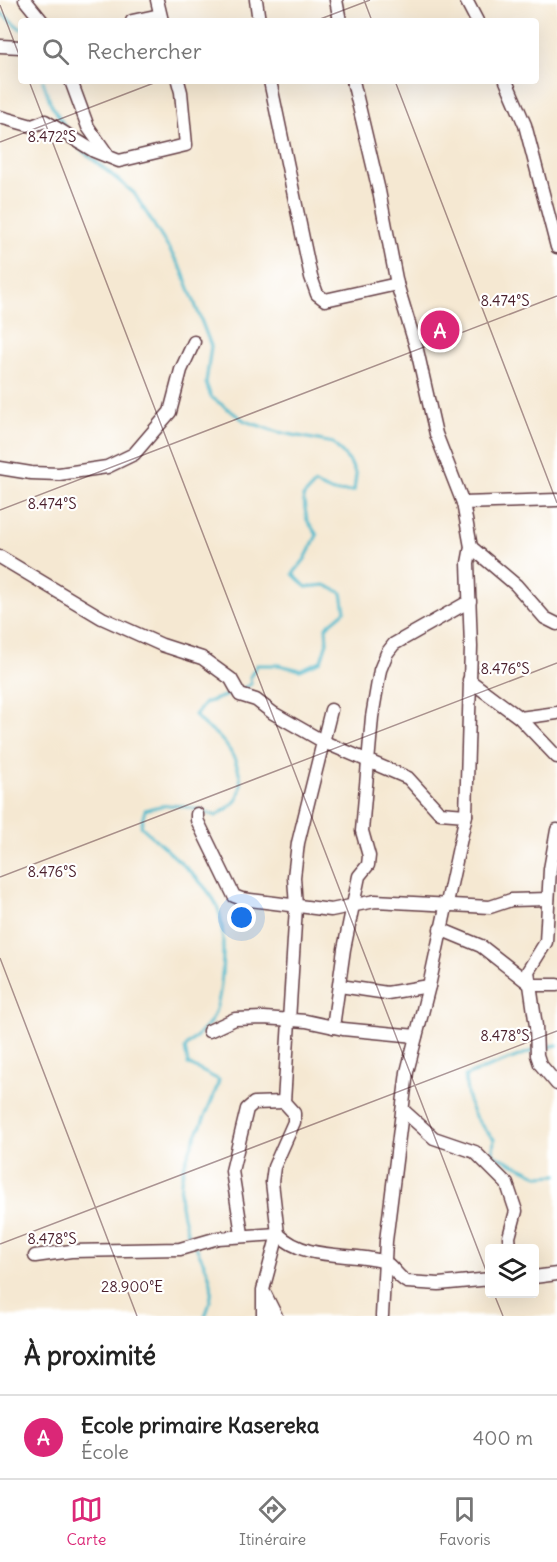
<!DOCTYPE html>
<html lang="fr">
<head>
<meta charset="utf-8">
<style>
	body { margin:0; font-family:Delius,sans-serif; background:#f6f6f6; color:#222 }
	.controls { position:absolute; right:18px; bottom:18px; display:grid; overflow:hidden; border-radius:6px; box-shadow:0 6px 24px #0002 }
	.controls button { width:54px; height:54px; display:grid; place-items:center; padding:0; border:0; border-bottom:2px solid #e0e0e0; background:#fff; color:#222; font:30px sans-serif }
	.you { position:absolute; left:242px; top:918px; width:21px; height:21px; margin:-15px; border:4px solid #fff; border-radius:50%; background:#1a73e8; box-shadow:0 0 0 9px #1a73e833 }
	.badge { display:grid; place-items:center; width:39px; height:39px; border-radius:50%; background:#db2777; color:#fff; font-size:20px; font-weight:700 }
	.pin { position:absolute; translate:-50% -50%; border:3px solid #fff; box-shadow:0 2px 6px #0006 }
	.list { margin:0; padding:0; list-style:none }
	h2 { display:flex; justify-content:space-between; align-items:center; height:78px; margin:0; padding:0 24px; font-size:26px }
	h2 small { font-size:20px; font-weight:400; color:#767676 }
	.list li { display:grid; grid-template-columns:39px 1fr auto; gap:18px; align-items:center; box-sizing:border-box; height:84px; padding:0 24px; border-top:2px solid #e0e0e0 }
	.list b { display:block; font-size:22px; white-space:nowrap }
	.list p { margin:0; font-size:20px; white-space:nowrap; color:#767676 }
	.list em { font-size:20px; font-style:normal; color:#767676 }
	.icon { flex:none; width:33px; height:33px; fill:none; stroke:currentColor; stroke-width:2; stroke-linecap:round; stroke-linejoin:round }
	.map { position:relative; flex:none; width:557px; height:1316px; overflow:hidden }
	.search { position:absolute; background:#fff; box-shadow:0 6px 24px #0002; left:18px; right:18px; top:18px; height:66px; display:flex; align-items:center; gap:15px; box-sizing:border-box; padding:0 21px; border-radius:6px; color:#767676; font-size:22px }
	.sheet { height:162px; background:#fff }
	nav { display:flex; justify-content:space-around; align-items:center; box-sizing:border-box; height:84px; border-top:2px solid #e0e0e0; background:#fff; font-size:16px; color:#767676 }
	nav a { display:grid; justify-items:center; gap:3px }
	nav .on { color:#db2777 }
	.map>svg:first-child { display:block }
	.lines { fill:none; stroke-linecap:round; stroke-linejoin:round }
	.stream { stroke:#4db8ca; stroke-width:3 }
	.minor-casing { stroke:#643d44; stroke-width:15 }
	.minor { stroke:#fff; stroke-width:12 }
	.ticks { fill:none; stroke:#4a1f2b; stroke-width:1.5; stroke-opacity:0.45 }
	.ticks-label { font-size:15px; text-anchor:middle; fill:#4a1f2b; stroke:#fff; stroke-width:4.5; stroke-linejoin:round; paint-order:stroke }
</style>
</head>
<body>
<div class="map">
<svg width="557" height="1316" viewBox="0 0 557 1316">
	<rect width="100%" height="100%" fill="#fff"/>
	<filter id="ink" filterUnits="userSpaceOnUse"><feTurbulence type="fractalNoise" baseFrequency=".0167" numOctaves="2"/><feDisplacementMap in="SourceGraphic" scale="12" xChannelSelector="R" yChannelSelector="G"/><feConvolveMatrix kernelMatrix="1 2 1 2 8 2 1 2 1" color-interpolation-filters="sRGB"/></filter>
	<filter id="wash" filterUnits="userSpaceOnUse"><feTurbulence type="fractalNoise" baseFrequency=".008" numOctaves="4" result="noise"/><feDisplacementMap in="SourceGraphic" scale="24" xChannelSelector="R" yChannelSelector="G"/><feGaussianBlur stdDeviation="1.35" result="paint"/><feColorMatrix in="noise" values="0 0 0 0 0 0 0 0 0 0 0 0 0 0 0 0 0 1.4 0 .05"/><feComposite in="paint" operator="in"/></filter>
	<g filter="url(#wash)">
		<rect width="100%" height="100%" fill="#f5e8d2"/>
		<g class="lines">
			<g class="stream">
				<polyline points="0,12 21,29"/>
				<polyline points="43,81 51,104 66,128"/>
				<polyline points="79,148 134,193 182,270 211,346 206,383 211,397 245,421 278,432 333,443 350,462 356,475 354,491 333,492 315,484 303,497 307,520 317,535 305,559 293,574 306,587 325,585 342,593 345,611 326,627 327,642 321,661 300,670 279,665 257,665 250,677 251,684 242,689"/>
				<polyline points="541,1048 557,1045"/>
				<path d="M535,1050L465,1076C468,1108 471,1116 494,1139L493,1154L539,1176L557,1175"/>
				<path d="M192,1241C187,1233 185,1225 183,1216C170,1163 206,1128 219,1080L188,1064L185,1048C193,1039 204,1030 211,1021C224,999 227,930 217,906C208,883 160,845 141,826L145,810C172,801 189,806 216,816C221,812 231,807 235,802C249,783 234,752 219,737C210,728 203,727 195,715L205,703L236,692"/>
				<path d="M196,1247C210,1275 218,1286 205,1316"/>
			</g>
		</g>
	</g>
	<g filter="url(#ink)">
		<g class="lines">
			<defs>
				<g id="minor">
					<polyline points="25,0 42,21"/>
					<polyline points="157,0 162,21"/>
					<polyline points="256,0 259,21"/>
					<polyline points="336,0 340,21"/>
					<polyline points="466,0 477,21"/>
					<polyline points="132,21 160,15"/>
					<polyline points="0,46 21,47"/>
					<polyline points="71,81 88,127 107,154"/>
					<polyline points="270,81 311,277 317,294 325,300 397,284"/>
					<polyline points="353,81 379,191 397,284 417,350 436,434 463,503 471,547 468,563 471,647 466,815 429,986 407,1072 386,1241 382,1316"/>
					<polyline points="506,81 525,125 557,247"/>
					<polyline points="0,117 32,126 45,121 94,151 119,161 186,145 181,92 178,81"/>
					<polyline points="0,468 31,473 59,474 107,467 134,454 170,412 181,370 194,342"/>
					<polyline points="463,503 557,500"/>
					<polyline points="471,547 516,585 545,618 557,624"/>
					<polyline points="0,557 102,618 162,645 202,658 231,679 240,695 256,700 273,713 324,742 408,778 440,813 466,815"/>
					<polyline points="469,680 520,718 557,757"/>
					<polyline points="520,718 557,713"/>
					<polyline points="197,814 197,820 234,896 242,899 331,910 375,901 490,907 511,900 548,899"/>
					<polyline points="557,830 550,869 546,942 528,971 536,1026 537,1055 540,1064 557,1084"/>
					<polyline points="440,929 481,946 531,985 557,985"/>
					<polyline points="340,986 387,993 429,986"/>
					<polyline points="333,1027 344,949 359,876 368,865 369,856 362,831 372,717 380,670 387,653 394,644 470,601"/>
					<polyline points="209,1031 235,1019 264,1018 306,1021 343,1029 416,1036"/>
					<polyline points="404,1111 434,1138 475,1152 507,1184 516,1211 509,1237 510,1248"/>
					<polyline points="242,1234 232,1171 247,1109 254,1103 284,1102"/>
					<path d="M35,1256L71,1251L180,1249L218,1238L278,1234C306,1261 347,1252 382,1261C391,1263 397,1277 407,1282L439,1284L490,1279"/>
					<polyline points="534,1277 557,1274"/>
					<polyline points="265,1294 276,1316"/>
					<polyline points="263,1316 263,1290 278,1234 272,1182 274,1167 294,1122 294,1113 284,1102 296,907 294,877 298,843 331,710"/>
				</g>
			</defs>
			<use href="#minor" class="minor-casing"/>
			<use href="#minor" class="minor"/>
		</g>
	</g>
	<path class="ticks" d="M364,0L372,21M0,5L21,60M315,21L370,0M29,81L490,1281M395,81L557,503M0,142L159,81M0,510L557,296M0,877L557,663M0,958L137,1316M0,1244L557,1031M494,1294L503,1316"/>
	<g class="ticks-label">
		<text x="52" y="142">8.472°S</text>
		<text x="505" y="306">8.474°S</text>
		<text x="52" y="509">8.474°S</text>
		<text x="505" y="674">8.476°S</text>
		<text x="52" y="877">8.476°S</text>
		<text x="505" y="1041">8.478°S</text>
		<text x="52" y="1244">8.478°S</text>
		<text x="132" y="1292">28.900°E</text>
	</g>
</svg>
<div class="controls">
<button><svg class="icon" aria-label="layers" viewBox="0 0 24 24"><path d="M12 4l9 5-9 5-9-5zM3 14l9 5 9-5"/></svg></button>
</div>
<div class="you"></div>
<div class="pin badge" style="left:440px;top:330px">A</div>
<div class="search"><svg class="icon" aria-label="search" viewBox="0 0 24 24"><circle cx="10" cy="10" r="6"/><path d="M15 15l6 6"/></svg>Rechercher</div>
</div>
<section class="sheet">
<h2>À proximité<small></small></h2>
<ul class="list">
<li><span class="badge">A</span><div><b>Ecole primaire Kasereka</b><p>École</p></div><em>400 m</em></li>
</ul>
</section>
<nav>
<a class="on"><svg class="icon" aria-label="map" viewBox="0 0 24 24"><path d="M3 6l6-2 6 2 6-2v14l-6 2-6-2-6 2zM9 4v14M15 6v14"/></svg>Carte</a>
<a><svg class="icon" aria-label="directions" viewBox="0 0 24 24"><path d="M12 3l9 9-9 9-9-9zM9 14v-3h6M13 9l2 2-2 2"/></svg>Itinéraire</a>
<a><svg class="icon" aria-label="saved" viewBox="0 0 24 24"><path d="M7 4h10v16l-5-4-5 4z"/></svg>Favoris</a>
</nav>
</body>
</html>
